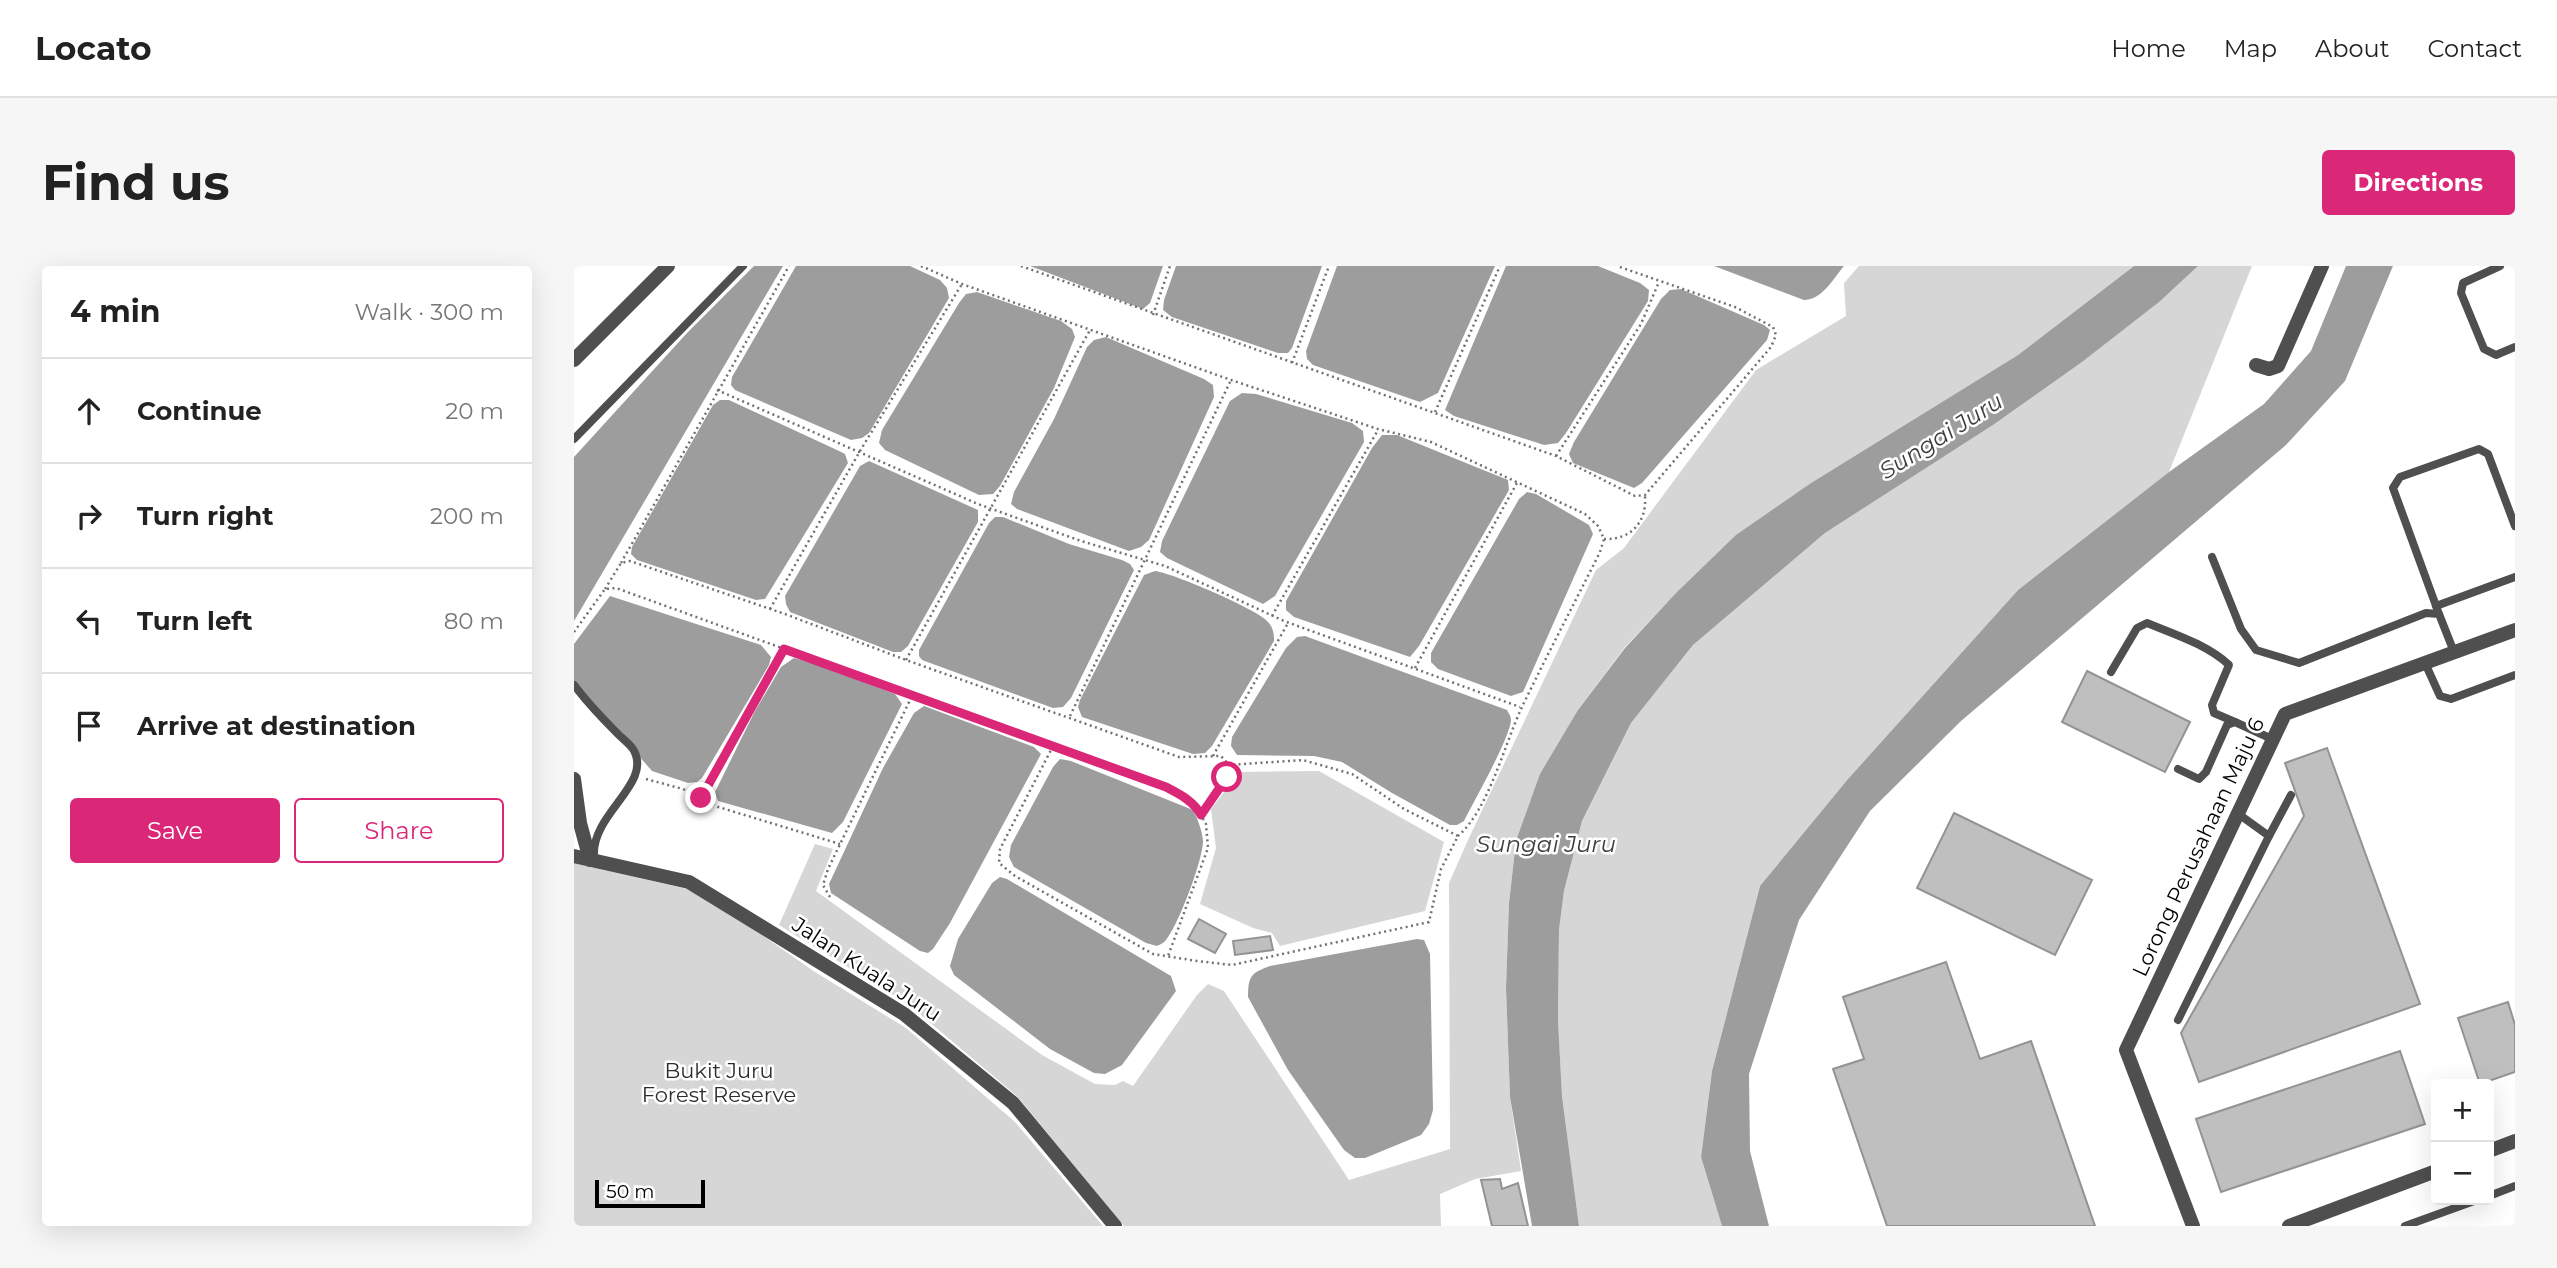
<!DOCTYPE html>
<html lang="en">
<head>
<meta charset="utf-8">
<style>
	body { margin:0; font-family:Montserrat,sans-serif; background:#f6f6f6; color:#222 }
	.controls { position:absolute; right:21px; bottom:21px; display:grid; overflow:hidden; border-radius:7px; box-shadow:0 7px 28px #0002 }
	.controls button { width:63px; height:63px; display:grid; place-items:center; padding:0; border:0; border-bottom:2px solid #e0e0e0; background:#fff; color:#222; font:35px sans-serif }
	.scale { position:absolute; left:21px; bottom:18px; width:110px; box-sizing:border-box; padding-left:7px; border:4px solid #000; border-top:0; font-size:19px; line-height:24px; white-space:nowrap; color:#000; -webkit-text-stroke:5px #fff; paint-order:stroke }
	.stop { position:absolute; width:21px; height:21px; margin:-16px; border:5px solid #db2777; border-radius:50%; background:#fff }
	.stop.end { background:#db2777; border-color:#fff; box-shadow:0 2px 7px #0008 }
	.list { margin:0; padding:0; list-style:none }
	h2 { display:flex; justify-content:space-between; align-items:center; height:91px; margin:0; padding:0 28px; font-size:30px }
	h2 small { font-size:23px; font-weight:400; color:#767676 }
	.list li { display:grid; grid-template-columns:46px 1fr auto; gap:21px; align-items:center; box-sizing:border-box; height:105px; padding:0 28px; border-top:2px solid #e0e0e0 }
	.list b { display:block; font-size:26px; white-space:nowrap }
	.list em { font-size:23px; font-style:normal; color:#767676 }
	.actions { display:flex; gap:14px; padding:21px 28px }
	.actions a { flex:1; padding:16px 0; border:2px solid #db2777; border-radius:7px; text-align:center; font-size:24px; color:#db2777 }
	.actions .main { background:#db2777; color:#fff }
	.icon { flex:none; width:38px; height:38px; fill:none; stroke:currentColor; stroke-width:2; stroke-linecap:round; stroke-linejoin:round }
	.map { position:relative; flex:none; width:1941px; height:960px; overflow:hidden; border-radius:7px }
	header { display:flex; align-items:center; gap:42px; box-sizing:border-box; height:98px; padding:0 35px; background:#fff; border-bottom:2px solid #e0e0e0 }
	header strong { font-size:33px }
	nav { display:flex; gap:38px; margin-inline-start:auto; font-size:24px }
	.intro { display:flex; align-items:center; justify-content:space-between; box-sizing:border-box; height:168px; padding:0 42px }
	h1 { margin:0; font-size:49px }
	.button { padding:18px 32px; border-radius:7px; background:#db2777; color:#fff; font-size:24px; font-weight:700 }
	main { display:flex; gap:42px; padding:0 42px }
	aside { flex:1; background:#fff; border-radius:7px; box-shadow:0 7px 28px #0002 }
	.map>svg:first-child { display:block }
	.green { fill:#d6d6d6 }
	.water { fill:#9d9d9d }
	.building { fill:#bfbfbf; stroke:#939393; stroke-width:2 }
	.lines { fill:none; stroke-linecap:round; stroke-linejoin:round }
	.path { stroke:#717171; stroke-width:2.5; stroke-dasharray:2 3.5; stroke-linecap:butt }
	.lane { stroke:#4f4f4f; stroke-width:8 }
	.street { stroke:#4f4f4f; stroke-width:14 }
	.route { stroke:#db2777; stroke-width:9 }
	.labels { text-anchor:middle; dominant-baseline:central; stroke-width:5; stroke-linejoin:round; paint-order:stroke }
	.street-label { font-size:21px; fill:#000; stroke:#fff }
	.park-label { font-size:21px; fill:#2d2d2d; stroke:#fff }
	.water-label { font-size:23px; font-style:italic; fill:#3e3e3e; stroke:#fff }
</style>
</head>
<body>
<header>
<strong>Locato</strong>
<nav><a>Home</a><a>Map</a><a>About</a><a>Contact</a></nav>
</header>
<div class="intro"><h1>Find us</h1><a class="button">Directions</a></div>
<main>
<aside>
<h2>4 min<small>Walk · 300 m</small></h2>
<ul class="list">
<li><svg class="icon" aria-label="ahead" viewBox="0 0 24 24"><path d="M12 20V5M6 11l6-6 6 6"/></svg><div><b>Continue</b></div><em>20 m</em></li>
<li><svg class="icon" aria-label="right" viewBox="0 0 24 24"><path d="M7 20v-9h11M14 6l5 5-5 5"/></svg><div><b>Turn right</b></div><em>200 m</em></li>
<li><svg class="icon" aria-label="left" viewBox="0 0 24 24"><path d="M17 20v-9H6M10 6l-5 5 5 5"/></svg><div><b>Turn left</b></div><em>80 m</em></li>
<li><svg class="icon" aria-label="arrive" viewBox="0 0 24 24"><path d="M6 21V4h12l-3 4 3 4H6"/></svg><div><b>Arrive at destination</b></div></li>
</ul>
<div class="actions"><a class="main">Save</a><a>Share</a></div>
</aside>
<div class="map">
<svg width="1941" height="960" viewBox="0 0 1941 960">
	<rect width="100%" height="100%" fill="#fff"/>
	<g class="green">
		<polygon points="1285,0 1560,0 1444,89 1237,217 1100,329 1051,381 1004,444 942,575 935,637 932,722 936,831 947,905 901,913 866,928 867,960 550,960 443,830 334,738 205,659 241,578 259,583 242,625 468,789 521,818 541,819 549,815 559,820 623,729 634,718 650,725 775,914 876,883 875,617 894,574 1022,304 1050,282 1182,104 1272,50 1270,17"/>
		<polygon points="1624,0 1678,0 1595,206 1444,324 1274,513 1186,620 1138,805 1127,891 1148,960 1005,960 988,830 984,754 985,664 990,625 1008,555 1057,457 1119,379 1251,267 1419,159 1508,96 1584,36"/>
		<polygon points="745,505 870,576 851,645 706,680 698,667 679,662 626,638 642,582 637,543 666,506"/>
		<polygon points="0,597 117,624 165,653 241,706 332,762 440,855 529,960 0,960"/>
	</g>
	<g class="water">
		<polygon points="180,0 209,0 0,355 0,191 113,67"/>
		<polygon points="222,0 336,0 366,14 373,22 375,32 295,167 288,172 277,174 161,124 157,119 158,111"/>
		<polygon points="456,0 589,0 576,37 569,43"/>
		<polygon points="602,0 748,0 718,82 714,87 704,87 598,51 589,44 590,34"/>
		<polygon points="763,0 921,0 864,127 846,136 739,99 733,93 732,85"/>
		<polygon points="932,0 1024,0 1066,17 1075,24 1074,35 992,167 984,177 970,179 880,150 871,144"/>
		<path d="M1140,0H1270C1259,13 1248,34 1230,34Z"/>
		<polygon points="1560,0 1624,0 1585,36 1508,96 1419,159 1251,267 1119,379 1057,457 1008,555 990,625 985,664 984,754 988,830 1005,960 958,960 936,831 932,722 935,637 942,575 966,508 1004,444 1051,382 1100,329 1162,269 1237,217 1444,89"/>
		<polygon points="1772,0 1819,0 1771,115 1712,179 1387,455 1296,545 1225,654 1175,808 1176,885 1195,960 1148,960 1127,891 1138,805 1186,620 1274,513 1444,324 1595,206 1690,138 1737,85"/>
		<polygon points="1107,23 1190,59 1196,64 1193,74 1068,217 1060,222 999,197 995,188 1000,176 1087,33 1096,24"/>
		<polygon points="403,26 487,55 498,63 501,71 480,122 426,220 419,228 405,229 311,184 305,177 308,164 385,37 392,28"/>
		<polygon points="532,71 630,113 639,119 640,131 575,274 567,281 555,285 443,243 437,238 440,226 480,153 513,81 520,74"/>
		<polygon points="668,127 682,128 778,157 789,165 790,176 701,330 689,338 593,292 586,286 588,275 656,135"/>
		<polygon points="146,134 155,134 263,184 271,188 274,197 191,333 182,334 63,294 57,288 58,281 139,139"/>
		<polygon points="808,169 823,169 934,214 935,224 845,380 836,391 720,351 712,344 712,335 798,182"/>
		<polygon points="295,195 404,244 404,256 334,380 327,386 319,386 216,346 212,338 211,330 286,200"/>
		<polygon points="953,226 962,228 1015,259 1019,268 949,426 937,430 864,403 857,396 857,387 945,233"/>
		<polygon points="421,251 429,251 495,278 548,294 556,298 560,304 497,432 489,441 479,442 348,394 345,390 345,384 415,257"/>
		<path d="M581,305C601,308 680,342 693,355C699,361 700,367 700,375L638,480L631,487L619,488L508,451L504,441L506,434L570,309Z"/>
		<polygon points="36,330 187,379 197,391 195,399 128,512 123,516 114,517 78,505 0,416 0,378"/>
		<path d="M731,370L933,444C935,448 937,450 937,454C936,472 900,535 890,555L883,559H876L818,527L768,496L740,490L663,489L657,480L658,471L712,382L723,371Z"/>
		<polygon points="220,392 245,399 321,428 328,438 269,556 258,567 144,535 141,526 181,445 207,401"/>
		<polygon points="350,440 460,481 467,488 376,657 359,683 354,687 346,685 257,627 255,618 309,502 340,447"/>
		<path d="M486,493L497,495L619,544C624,554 628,564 629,575C629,594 604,660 592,674C590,677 585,679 583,680L572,677L440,601L435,591L437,579L479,501Z"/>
		<polygon points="426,611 433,613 597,710 602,725 548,799 531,808 520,807 476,783 380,709 376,700 384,673 418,617"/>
		<path d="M843,673L850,674L856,688L859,844L855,858L847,869L791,892H781L770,884L714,804L674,731C674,710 677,707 696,700Z"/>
	</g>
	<g class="building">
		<polygon points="1513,405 1616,456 1591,506 1488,456"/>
		<polygon points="1753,482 1846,738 1625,816 1607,767 1730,550 1711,497"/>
		<polygon points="1380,547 1518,614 1481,689 1343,622"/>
		<polygon points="625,653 652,668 641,687 614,673"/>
		<polygon points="696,670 699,684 661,689 659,675"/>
		<polygon points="1372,696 1406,793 1457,775 1521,960 1313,960 1259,803 1290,793 1269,731"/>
		<polygon points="1934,736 1941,759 1941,806 1906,818 1884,752"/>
		<polygon points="1826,785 1851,858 1647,926 1622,853"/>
		<polygon points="926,913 928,923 944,917 954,960 918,960 907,914"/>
	</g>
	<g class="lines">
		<g class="path">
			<path d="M347,0L388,18L657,114L804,163L857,176L1011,248L1024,260L1030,273L1026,286C1000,338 973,389 948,441C930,479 915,543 884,570"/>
			<polyline points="447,0 982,190 1061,230 1071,229 1197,81 1202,69 1199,61 1161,41 1043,0"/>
			<polyline points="579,49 596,0"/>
			<polyline points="718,97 755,0"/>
			<polyline points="143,124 404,238 507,275 591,300 710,355 946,441"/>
			<polyline points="861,146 926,0"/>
			<polyline points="982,190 1067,58 1085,16"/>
			<path d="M1030,273C1057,274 1073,256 1071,230"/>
			<polyline points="47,297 215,0"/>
			<polyline points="31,323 47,297 56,295 211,348 332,394 605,491 647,490 655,499 653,511 627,548"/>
			<polyline points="196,343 286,185 388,18"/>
			<polyline points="698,350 804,164"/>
			<polyline points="0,366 31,323 42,322 592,521 608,529 623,542 632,558 634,582 594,690"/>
			<polyline points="332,394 516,64"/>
			<polyline points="841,402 944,215"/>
			<polyline points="496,450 656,116"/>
			<polyline points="479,480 426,583 425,597 441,610 579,688 623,695 658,699 855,656 867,603 884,570 830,543 778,508 729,494 655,499"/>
			<polyline points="639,490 714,357"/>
			<polyline points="72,513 109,523 141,540 266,578"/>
			<polyline points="127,532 210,382"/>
			<polyline points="256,631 249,619 254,603 338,430"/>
		</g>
		<g class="lane">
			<polyline points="1926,0 1889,17 1887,27 1910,83 1922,89 1941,81"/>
			<polyline points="0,173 169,0"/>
			<polyline points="1638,291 1667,363 1682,384 1725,397 1852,347 1865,348 1880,386"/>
			<polyline points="1862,340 1941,311"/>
			<polyline points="1865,348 1819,222 1826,211 1905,183 1914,188 1941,260"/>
			<polyline points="1851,397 1866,430 1877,433 1941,409"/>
			<path d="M1537,406L1563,362L1573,357C1600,368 1634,379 1655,399L1638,439L1640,447L1661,456"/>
			<path d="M0,419C12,435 25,449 40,464C45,470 54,476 59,483C80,517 18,547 20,589"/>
			<polyline points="1604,503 1625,513 1632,506 1653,459 1661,456 1698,473"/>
			<polyline points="1695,570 1717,529"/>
			<polyline points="1604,754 1695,570 1663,547"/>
			<polyline points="1915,930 1941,920"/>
			<polyline points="1831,960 1903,934"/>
		</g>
		<g class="street">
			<polyline points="0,94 94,0"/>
			<polyline points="1682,99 1695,103 1704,100 1748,0"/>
			<polyline points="0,513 6,557 16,594"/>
			<polyline points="0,590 115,616 330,748 439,837 541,960"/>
			<polyline points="1915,885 1941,875"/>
			<polyline points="1619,960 1552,784 1711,448 1941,364"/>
			<polyline points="1715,960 1862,905"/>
		</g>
	</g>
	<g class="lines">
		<path class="route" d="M127,532L210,383L592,521C605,528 620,535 627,549L653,511"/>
	</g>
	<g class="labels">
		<g class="street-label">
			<text transform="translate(1624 581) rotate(-65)">Lorong Perusahaan Maju 6</text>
			<text transform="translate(293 703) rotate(33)">Jalan Kuala Juru</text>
		</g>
		<g class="park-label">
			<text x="145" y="804">Bukit Juru<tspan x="145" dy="24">Forest Reserve</tspan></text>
		</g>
		<g class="water-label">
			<text transform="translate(1367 170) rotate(-32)">Sungai Juru</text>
			<text x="972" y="578">Sungai Juru</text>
		</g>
	</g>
</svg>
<div class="controls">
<button>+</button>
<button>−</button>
</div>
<div class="scale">50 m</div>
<div class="stop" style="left:653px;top:511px"></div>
<div class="stop end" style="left:127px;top:532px"></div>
</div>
</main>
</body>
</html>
